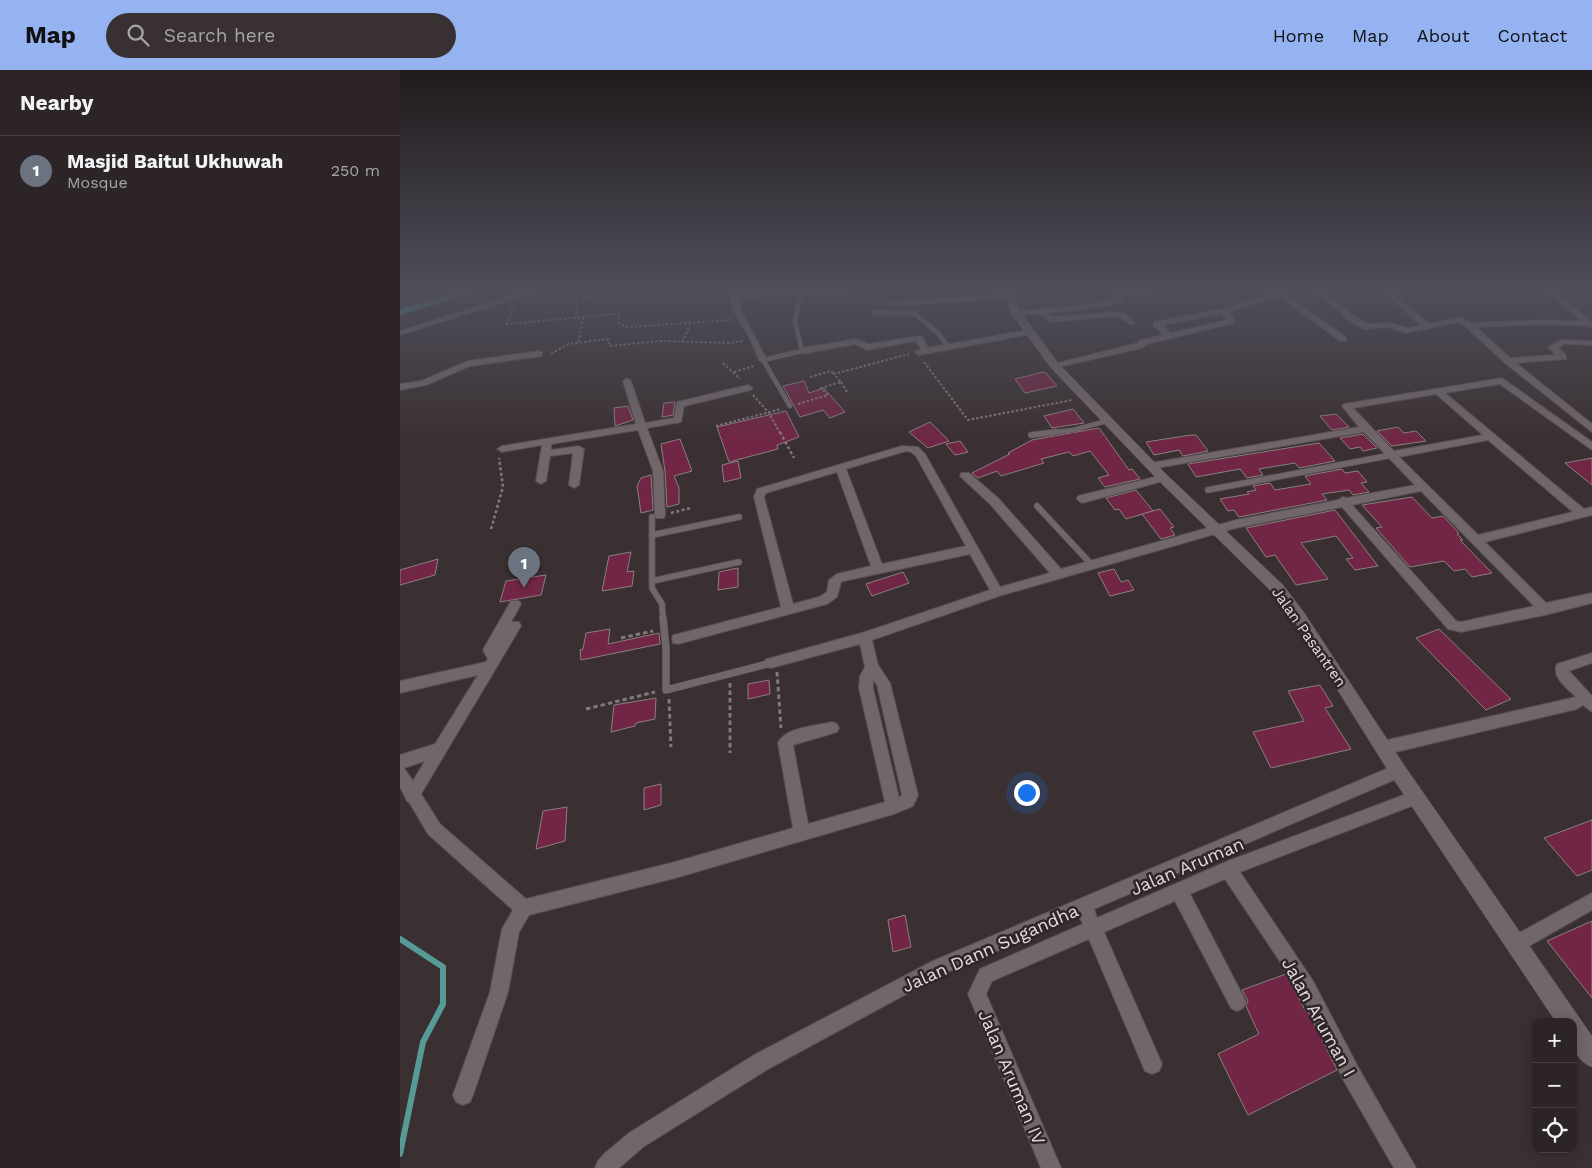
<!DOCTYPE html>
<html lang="en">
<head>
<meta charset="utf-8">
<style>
	body { margin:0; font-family:"Work Sans",sans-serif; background:#383032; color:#f1f3f6 }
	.controls { position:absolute; right:15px; bottom:15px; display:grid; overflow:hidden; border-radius:10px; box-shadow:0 2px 12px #0003 }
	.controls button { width:45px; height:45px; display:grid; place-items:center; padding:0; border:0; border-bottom:1px solid #484143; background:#2c2426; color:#f1f3f6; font:25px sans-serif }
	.you { position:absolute; left:626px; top:722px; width:18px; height:18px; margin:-12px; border:4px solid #fff; border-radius:50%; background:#1a73e8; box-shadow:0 0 0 8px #1a73e833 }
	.badge { display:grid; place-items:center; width:32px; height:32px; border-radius:50%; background:#95b2f1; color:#fff; font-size:16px; font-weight:700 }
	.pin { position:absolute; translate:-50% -41px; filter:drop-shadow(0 1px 2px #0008) }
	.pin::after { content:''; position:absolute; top:26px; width:18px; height:15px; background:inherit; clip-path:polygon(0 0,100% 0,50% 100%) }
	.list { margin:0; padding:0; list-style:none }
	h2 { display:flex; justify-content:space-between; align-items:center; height:65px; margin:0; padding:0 20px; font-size:21px }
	h2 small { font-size:16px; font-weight:400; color:#a6a4a7 }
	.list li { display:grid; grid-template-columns:32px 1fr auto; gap:15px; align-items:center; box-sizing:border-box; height:70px; padding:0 20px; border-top:1px solid #484143 }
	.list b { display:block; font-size:19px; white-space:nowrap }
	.list p { margin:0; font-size:16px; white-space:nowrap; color:#a6a4a7 }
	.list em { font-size:16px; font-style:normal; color:#a6a4a7 }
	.icon { flex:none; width:28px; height:28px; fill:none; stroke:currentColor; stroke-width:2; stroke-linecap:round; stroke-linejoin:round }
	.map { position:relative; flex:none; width:1192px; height:1098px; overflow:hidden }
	header { display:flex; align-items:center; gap:30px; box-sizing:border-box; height:70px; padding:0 25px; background:#95b2f1; color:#111 }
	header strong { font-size:24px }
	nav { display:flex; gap:28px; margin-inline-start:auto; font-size:18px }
	.search { width:350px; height:45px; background:#383032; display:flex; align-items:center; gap:12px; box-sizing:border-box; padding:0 18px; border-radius:28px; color:#a6a4a7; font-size:19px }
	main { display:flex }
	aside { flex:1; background:#2c2426 }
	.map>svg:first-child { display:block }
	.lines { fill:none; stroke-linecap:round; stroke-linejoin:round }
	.stream { stroke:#569b98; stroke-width:6 }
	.building { fill:#702644; stroke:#8b7f82 }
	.lane-far2-casing { stroke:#574f51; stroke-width:5 }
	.lane-far1-casing { stroke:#574f51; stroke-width:7 }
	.lane-casing { stroke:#574f51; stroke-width:8 }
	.street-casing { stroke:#574f51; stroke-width:2 }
	.secondary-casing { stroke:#574f51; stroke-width:1 }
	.highway-casing { stroke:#574f51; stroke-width:1 }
	.path-far2 { stroke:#81787a; stroke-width:2; stroke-dasharray:2.5 2; stroke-linecap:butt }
	.path-far1 { stroke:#81787a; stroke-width:2.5; stroke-dasharray:3 2.5; stroke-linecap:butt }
	.path { stroke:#81787a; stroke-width:3; stroke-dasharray:4.5 3; stroke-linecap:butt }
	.lane-far2 { stroke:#716669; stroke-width:4.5 }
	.lane-far1 { stroke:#716669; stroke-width:5.5 }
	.lane { stroke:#716669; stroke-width:7 }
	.street { fill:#716669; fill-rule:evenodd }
	.secondary { fill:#716669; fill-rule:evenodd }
	.highway { fill:#3da39c; fill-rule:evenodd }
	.labels { text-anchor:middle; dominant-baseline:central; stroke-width:5; stroke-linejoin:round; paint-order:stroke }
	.street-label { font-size:15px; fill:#e2dbdd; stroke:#2f2629 }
	.near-street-label { font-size:18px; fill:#e2dbdd; stroke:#2f2629 }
</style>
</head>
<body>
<header>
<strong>Map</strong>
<div class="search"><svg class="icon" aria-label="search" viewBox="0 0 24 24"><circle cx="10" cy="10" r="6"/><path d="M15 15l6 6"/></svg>Search here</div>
<nav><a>Home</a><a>Map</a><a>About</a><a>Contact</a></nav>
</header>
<main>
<aside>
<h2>Nearby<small></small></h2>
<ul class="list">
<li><span class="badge" style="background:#6b7280">1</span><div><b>Masjid Baitul Ukhuwah</b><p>Mosque</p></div><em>250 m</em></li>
</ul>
</aside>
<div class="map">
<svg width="1192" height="1098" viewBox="0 0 1192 1098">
	<rect width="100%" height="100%" fill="#3a3032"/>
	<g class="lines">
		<polyline class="stream" points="0,869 43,897 43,934 23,972 0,1084"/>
	</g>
	<g class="building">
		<polygon points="643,302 646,303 657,316 625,323 615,309"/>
		<polygon points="404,311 409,323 424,318 445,342 430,348 423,340 400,347 383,316"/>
		<polygon points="275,332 273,345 262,347 264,333"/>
		<polygon points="228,336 233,350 215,356 214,338"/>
		<polygon points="673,339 684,353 652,358 644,346"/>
		<polygon points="386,341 399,367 377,375 378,379 329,392 317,357"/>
		<polygon points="936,344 949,357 932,360 920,346"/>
		<polygon points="530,352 549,371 528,378 509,362"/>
		<polygon points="998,357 1004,363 1016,361 1026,371 992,376 977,361"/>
		<polygon points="699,358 729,400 732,399 740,409 705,417 698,408 709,405 690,381 673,386 669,382 641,389 644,393 601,406 597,401 578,408 572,403 610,384 608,383 632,370"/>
		<polygon points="963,364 977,378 963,381 960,377 950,379 940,368"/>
		<polygon points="791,365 796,365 808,381 783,386 779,380 754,385 746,372"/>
		<polygon points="280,369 292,401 274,406 279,418 279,434 267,437 265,401 261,374"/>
		<polygon points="560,371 568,382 555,385 546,374"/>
		<polygon points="919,373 935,391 899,398 895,393 859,399 863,405 847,408 840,399 796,407 788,394"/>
		<polygon points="1192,388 1192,415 1165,393"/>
		<polygon points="338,391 341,408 324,412 322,395"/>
		<polygon points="942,399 945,403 958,401 967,412 961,413 969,422 953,425 949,420 922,424 927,430 839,447 834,440 828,441 820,429 849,424 847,422 856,420 853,416 870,413 875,420 911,414 905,406"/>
		<polygon points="251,405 253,440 241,443 237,416 241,408"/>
		<polygon points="736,420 753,441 726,449 719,439 715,440 706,428"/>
		<polygon points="1012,427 1032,448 1043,446 1059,463 1057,464 1063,470 1060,470 1092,503 1072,507 1065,499 1054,501 1044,491 1010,497 976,458 982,457 962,435"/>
		<polygon points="760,439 774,457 770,458 775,465 761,469 742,444"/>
		<polygon points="935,440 978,496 955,500 946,489 953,488 936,466 901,473 928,509 896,515 875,485 866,487 846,458"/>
		<polygon points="231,482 227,502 234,501 232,516 202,521 209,486"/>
		<polygon points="38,489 35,505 0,515 0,500"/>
		<polygon points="338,498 338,517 318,520 319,502"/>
		<polygon points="714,499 721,512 728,510 734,520 710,526 698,503"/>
		<polygon points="503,502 509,513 472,526 466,514"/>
		<polygon points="146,505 141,525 100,532 106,511"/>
		<polygon points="210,559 208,574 259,563 260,574 181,590 180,580 183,579 186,563"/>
		<polygon points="1039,559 1111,629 1086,640 1016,568"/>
		<polygon points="369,610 370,624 348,629 348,614"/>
		<polygon points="920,615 933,636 925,638 951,679 871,698 853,662 904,651 888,621"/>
		<polygon points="256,628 255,649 236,653 235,656 211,662 214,635"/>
		<polygon points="261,714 261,735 244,740 244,718"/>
		<polygon points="167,737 165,771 136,779 143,741"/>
		<polygon points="1192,750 1192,800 1177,806 1144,768"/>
		<polygon points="505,845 511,877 493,882 488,850"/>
		<polygon points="1192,851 1192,928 1147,871"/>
		<polygon points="886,904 906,942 908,941 937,1000 848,1045 818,984 859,964 846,936 848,931 842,920"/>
	</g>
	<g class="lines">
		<defs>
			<g id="lane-far2">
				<polyline points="474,243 514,243 539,264 548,277"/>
				<polyline points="0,263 138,219"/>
				<polyline points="390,336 363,290 402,281 395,251 400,224"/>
				<polyline points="646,363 673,360 707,351"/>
			</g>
			<g id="lane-far1">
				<polyline points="631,365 656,362"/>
				<polyline points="808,420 992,385"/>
				<polyline points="637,436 692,495"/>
				<polyline points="252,447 252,518 262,534 263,549"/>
				<polyline points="252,465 339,447"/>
				<polyline points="252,511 339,492"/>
			</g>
			<polyline id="lane" points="263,548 266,578 266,620 371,593"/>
			<g id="street">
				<polygon points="330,219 337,219 338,223 448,220 452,222 448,224 338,227 341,240 367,290 363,293 359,290 351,271 333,240 329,225"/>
				<polygon points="751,219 766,219 722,228 724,231 720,233 680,240 648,243 653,247 718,242 724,243 734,251 735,253 731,255 717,246 651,252 640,244 616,245 612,243 616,241 680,236 716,229 715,224"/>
				<path d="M872,219L881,221L896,219V221L885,224L946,267V271H940L879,226L829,242L835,251L834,253L747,274L742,278L654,298L650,295L738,273L740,270L763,265L754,256V252L822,239L874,223ZM822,244L826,250L771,263L763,255Z"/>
				<polygon points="909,219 917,219 949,240 951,245 968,254 990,253 1007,258 1021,256 981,219 988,219 1029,254 1060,247 1071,253 1141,250 1181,251 1144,219 1152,219 1192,252 1192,258 1187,256 1141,254 1076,257 1110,288 1156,285 1148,277 1161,270 1192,271 1192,275 1164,274 1158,278 1166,285 1166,289 1116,293 1192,354 1192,362 1105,293 1062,253 1059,252 1006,263 989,257 964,259 945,248 943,243"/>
				<polygon points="1028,219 1036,219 1037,220 1033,222"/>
				<polygon points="608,224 612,226 611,228 491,236 487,234 491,232"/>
				<polygon points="628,260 631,260 631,264 519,285 515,282 521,279 516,271 467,280 455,274 402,284 398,281 402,278 456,269 468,274 519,266 522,266 528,278"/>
				<polygon points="139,281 142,282 142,286 70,296 26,315 0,320 0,314 21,311 68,291"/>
				<polygon points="227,308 231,311 245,353 274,348 277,332 348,315 353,318 351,320 284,336 281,352 247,358 263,401 265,445 264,448 256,448 255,445 253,401 238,360 151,374 151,380 179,376 184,379 179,415 174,418 169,415 173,383 150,386 146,411 141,414 136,411 142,375 102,382 97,379 102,376 236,354 223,311"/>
				<path d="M1102,308L1192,372V380L1100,314L1045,323L1184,439L1192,437V445L1085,472L1146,533L1192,523V533L1145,545L1061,562L1048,559L942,437L836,458L599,526L472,570L478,595L490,613L518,725L513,736L494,744L275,808L129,845L119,862L108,922L73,1025L70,1032L63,1035L56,1032L53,1025L90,922L102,859L113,840L28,764L9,732L7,731L0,717V685L35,674L78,605L0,623V611L86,592L88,589L83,580L111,531H119L121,534L111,552H119L121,556L21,724L40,754L126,829L275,792L393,758L378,673C385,657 416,656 432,652L437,654L439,658L437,662L393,675L408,754L485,732L459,618L460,606L465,597L460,574L371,598L366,597L364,593L366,589L371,588L465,562L590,520L570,484L444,511L441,512L437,527L427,534L278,574L273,573L272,569L273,565L278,564L381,537L354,427L357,419L502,376L518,377L525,384L600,517L650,503L590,434L561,407L560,405L561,403H569L598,428L661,499L836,450L938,430L943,427L947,428L1015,415L964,362L751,399L746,396L751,393L959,357L942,336L944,334ZM1036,324L1083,365L994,381L953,338ZM1088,370L1173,442L1078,465L999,387ZM506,381L511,382L516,386L566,476L482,494L446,399ZM437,402L471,496L437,504L429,510L427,522L419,527L393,534L364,427L366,423ZM1021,421L1134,536L1061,552L1056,551L952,435ZM473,610L477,615L502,725L499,728L473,618ZM25,691L13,711L4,698Z"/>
				<polygon points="763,405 768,408 767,410 682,433 677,429 678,426"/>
				<path d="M1192,583V593L1169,601L1192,626V642L1183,635L1177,639L983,685L978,683L976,678L978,673L983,671L1176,627C1167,618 1151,607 1157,594Z"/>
				<polygon points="998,694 1003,696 1005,701 1003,706 694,839 697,848 828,791 1017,720 1022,722 1025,727 1022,732 840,802 913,911 958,997 1016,1098 994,1098 944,1011 901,923 825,809 790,824 843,926 846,932 843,938 837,941 831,938 775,831 704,862 762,994 759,1001 752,1004 745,1001 689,869 592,911 586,924 661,1098 641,1098 568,924 580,899 683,854 679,846 545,903 368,999 243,1077 219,1098 195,1098 198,1091 205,1083 229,1063 354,985 533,891"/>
				<polygon points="1192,823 1192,840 1122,880 1116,883 1110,880 1107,874 1110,868"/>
			</g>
			<path id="secondary" d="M602,219H611L621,243L658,293L767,405L883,515L903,541L1004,695L1192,966V997C1172,989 1173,971 1173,952H1156L992,707L893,549L873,523L759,411L650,297L611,243Z"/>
			<polygon id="highway" points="71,219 84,219 0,245 0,239"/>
		</defs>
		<use href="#lane-far2" class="lane-far2-casing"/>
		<use href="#lane-far1" class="lane-far1-casing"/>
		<use href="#lane" class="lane-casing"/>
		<use href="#street" class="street-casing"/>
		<use href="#secondary" class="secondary-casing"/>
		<use href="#highway" class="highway-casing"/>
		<g class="path-far2">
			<polyline points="172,219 169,229 177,228 176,247"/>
			<polyline points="177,228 201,225 203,219"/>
			<polyline points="113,236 107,254 213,244 219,244 219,254 229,257 332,250"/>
			<polyline points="178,272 184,246"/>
			<polyline points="282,272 290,255"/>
			<polyline points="151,284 168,274 208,269 210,276 260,271 329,273 343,271"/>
			<polyline points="524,292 568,350 672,330"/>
			<polyline points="323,293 340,309"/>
			<polyline points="334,302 354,296"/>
			<polyline points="410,307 431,301 434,304"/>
			<polyline points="441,312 447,322"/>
			<polyline points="353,325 369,343 380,363"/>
			<polyline points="398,334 428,325 421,318 441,312 434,304 509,284"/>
			<polyline points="316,356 381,339"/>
		</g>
		<g class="path-far1">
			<polyline points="380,362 394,388"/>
			<polyline points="271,443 291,438"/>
			<polyline points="91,459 103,417 99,388"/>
		</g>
		<g class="path">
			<polyline points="221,568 253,561"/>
			<polyline points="377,602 381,658"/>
			<polyline points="330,613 330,683"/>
			<polyline points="269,629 271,677"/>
			<polyline points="186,639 255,622"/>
		</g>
		<use href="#lane-far2" class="lane-far2"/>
		<use href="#lane-far1" class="lane-far1"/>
		<use href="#lane" class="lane"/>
		<use href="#street" class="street"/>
		<use href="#secondary" class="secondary"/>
		<use href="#highway" class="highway"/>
	</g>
	<linearGradient id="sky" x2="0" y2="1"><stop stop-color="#201a1c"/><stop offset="0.59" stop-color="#4f4e5a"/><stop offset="1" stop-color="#4f4e5a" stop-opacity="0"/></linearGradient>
	<rect width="1192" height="372" fill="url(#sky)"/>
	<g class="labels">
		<g class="street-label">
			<text transform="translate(909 567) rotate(55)">Jalan Pasantren</text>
		</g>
		<g class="near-street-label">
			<text transform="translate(787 796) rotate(-23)">Jalan Aruman</text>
			<text transform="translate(590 878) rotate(-24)">Jalan Dann Sugandha</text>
			<text transform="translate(919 947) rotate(61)">Jalan Aruman I</text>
			<text transform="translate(612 1007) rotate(67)">Jalan Aruman IV</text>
		</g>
	</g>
</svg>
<div class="controls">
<button>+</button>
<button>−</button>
<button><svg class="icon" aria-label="locate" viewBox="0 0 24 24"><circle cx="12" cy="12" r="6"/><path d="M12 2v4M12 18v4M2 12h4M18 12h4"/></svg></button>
</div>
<div class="you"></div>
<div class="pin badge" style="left:124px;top:518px;background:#6b7280">1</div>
</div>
</main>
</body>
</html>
